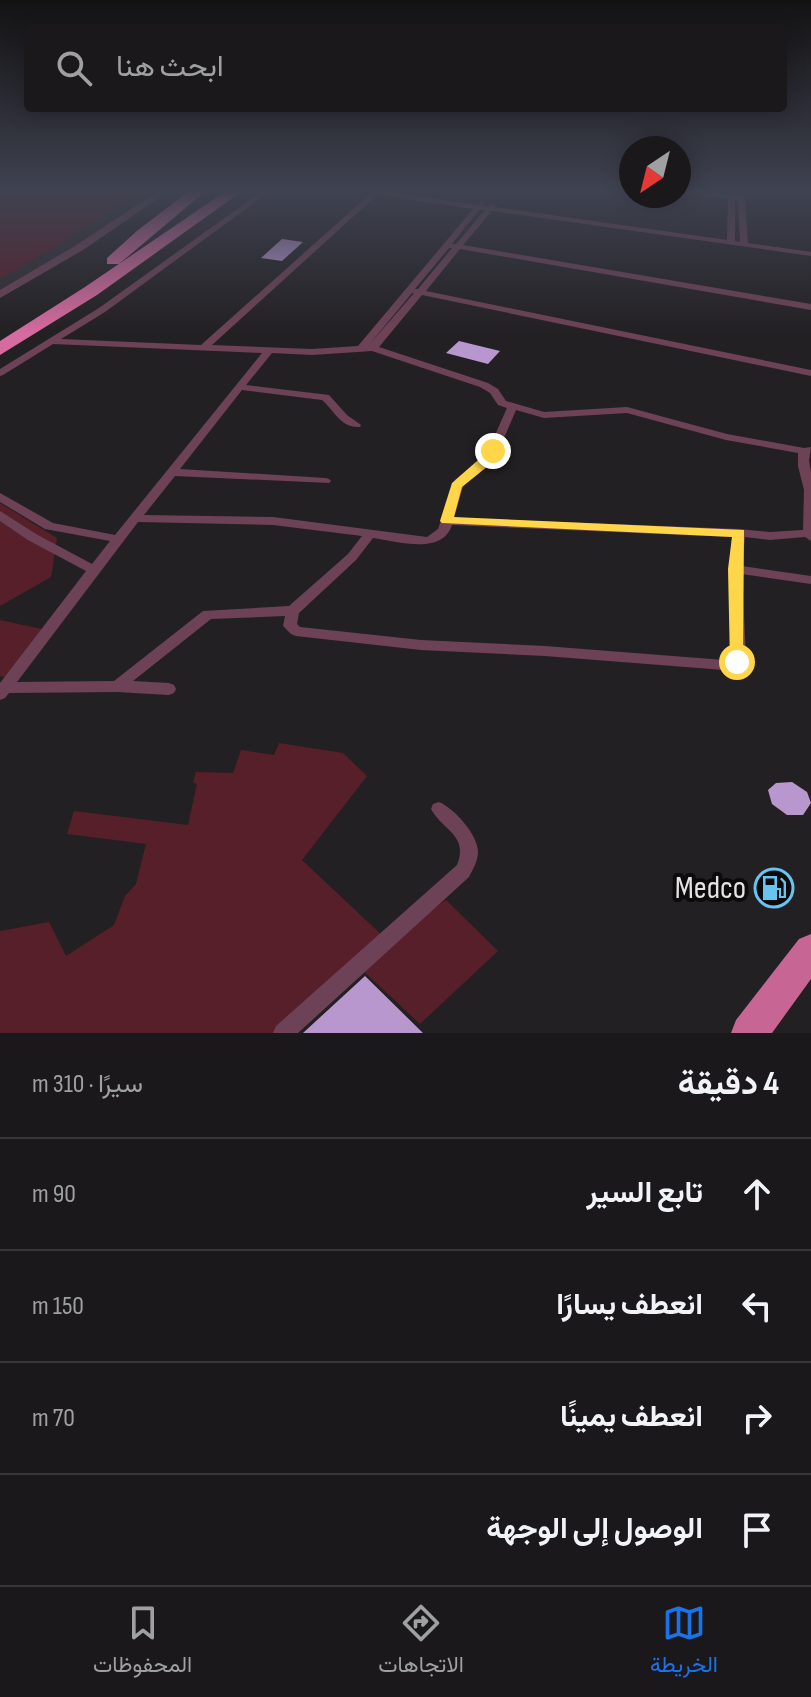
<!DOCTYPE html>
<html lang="ar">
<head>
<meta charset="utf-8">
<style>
	body { margin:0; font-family:"Sofia Sans Condensed",Vazirmatn,sans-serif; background:#232123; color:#f1f3f6; direction:rtl }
	.compass { position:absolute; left:619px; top:136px; width:72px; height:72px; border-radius:50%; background:#1a181a; box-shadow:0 4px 20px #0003; rotate:215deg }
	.stop { position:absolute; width:24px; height:24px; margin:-18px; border:6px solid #ffd54a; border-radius:50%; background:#fff }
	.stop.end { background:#ffd54a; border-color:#fff; box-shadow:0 2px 8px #0008 }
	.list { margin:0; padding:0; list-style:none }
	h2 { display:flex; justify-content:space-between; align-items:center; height:104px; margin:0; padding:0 32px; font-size:34px }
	h2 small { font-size:26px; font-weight:400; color:#9fa0a2 }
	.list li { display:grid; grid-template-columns:52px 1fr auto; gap:24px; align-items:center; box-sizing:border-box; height:112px; padding:0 32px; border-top:2px solid #383739 }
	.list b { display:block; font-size:30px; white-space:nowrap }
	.list em { font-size:26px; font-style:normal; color:#9fa0a2 }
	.icon { flex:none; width:44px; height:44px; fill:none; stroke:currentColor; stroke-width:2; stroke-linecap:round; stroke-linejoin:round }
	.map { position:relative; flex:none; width:811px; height:1033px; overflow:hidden; direction:ltr }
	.search { position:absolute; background:#1a181a; box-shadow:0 4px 20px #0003; left:24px; right:24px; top:24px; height:88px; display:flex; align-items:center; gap:20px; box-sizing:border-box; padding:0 28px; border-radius:8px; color:#9fa0a2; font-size:30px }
	.sheet { height:552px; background:#1a181a }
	nav { display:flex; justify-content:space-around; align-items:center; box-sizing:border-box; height:112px; border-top:2px solid #383739; background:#1a181a; font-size:22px; color:#9fa0a2 }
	nav a { display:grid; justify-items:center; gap:4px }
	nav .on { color:#1a73e8 }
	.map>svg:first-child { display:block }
	.built { fill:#322b31 }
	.green { fill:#571f29 }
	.building { fill:#b897cf }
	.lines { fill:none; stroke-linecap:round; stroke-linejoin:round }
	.minor { fill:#6e4256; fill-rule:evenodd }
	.tertiary { fill:#6e4256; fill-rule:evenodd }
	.trunk { fill:#c76694; fill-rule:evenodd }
	.motorway { fill:#d66b9f; fill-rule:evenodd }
	.route { fill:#ffd54a }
	.labels { text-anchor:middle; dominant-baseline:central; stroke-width:8; stroke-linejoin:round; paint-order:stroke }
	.near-poi-label { font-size:32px; fill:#e4e3e4; stroke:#0c0a0b; text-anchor:end }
</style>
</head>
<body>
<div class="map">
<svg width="811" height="1033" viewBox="0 0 811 1033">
	<rect width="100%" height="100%" fill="#232023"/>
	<polygon class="built" points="0,189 157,189 79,245 0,295"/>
	<g class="green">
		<polygon points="0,189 145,189 50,250 0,278"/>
		<polygon points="0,503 57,538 51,577 0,606"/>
		<polygon points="0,620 42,629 8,678 0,676"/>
		<polygon points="279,743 343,753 367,776 302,860 385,938 446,900 498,951 420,1024 358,966 288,1033 0,1033 0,931 49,922 66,956 114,925 125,896 136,884 146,844 67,834 74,811 188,825 197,784 193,782 196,772 233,773 241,750 274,755"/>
	</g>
	<g class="building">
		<polygon points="282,239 303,242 282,261 261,258"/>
		<polygon points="459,341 500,351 488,364 446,353"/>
		<polygon points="792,782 807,792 811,803 803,815 787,815 772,804 768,790 776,783"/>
		<polygon points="365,976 423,1033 302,1033 303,1033"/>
	</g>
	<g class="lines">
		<g class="minor">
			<path d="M265,189H273L105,312L61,339L201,345L370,194L347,189H383L381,191L477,205L481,202L485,204L483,206H488L492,204H495V207L727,240L728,199L679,193V189L728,195L729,189H735V196H738V189H744L748,243L811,252V256L492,211L463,245L811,304V310L460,249L426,291L811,370V376L422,295L379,347L488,383L498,389L506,401L544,412L627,407L727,434L804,448L811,447L809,461L811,472V541L805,537L770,540L745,537L742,566L811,576V584L742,574L746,657L742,666L724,670L545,656L421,650L296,636L291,634L283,626L285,616L211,619L133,681L169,683L174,685L176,689L174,693L169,695L117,692L9,693L5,698L0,700V683L86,571L28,540L0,521V511L36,534L92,564L110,541L45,529L0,502V493L53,523L115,535L262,353L53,344L3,375L0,376V369L99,308ZM377,195L473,209L358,346L312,349L212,345ZM735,200L738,201L740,242L735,241ZM480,209L485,210L456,244H452ZM449,248H452L418,289H415ZM412,293H414L368,346ZM372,351L480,387L490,393L498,405L507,408L487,453L455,480L438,529L427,537L273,517L144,515L175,476L329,483L331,481L329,479L325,478L180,469L242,390L322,400C335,411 340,428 360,427L361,425L347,415L329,395L246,385L272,353L312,355ZM516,410L544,418L627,413L726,440L798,453V466L804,490L803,530L770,532L739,529L454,518L464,483L496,457ZM138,522L273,525L362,536L348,554L289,606L203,611L114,681L17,682ZM452,525L732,537L729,569L731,658L724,660L545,646L421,640L300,627L297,624L299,613L356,560L373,538C397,541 442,556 452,525Z"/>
			<path d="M439,802C454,808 478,835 478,852C478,861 473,869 469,877L298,1033H273L276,1026L457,865C469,835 443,831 431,809L433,804Z"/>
		</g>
		<polygon class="tertiary" points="161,189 172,189 83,250 0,298 0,290 75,246"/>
		<polygon class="trunk" points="811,934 811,979 772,1033 731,1033 736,1020 799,939"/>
		<g class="motorway">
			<polygon points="192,189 208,189 119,264 107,264 107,258 138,230"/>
			<polygon points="229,189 245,189 97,295 0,355 0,341 85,287"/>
		</g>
	</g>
	<linearGradient id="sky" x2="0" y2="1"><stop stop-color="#131213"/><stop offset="0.57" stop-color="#3f4250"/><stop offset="1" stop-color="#3f4250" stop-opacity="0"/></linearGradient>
	<rect width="811" height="334" fill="url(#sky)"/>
	<polygon class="route" points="493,447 499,451 494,461 462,487 454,517 744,530 743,666 737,667 730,662 728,569 732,537 442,523 440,521 452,483"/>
	<defs>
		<symbol id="fuel-ring" viewBox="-11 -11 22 22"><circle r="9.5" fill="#0c0a0b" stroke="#67c4f0" stroke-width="1.5"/><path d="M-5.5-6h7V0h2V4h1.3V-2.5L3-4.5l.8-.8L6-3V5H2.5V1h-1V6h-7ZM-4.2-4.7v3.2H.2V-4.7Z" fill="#67c4f0"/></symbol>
	</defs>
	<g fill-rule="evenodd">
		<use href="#fuel-ring" x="752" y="866" width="44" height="44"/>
	</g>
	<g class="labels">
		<g class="near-poi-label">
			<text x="746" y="888">Medco</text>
		</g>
	</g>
</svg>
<svg class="compass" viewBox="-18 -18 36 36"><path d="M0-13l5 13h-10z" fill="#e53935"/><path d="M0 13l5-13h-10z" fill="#9fa0a2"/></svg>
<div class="stop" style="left:737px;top:662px"></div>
<div class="stop end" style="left:493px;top:451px"></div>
<div class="search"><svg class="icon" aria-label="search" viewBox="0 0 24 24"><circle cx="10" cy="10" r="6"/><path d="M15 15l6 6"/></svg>ابحث هنا</div>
</div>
<section class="sheet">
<h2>4 دقيقة<small>سيرًا · 310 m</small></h2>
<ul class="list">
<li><svg class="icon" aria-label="ahead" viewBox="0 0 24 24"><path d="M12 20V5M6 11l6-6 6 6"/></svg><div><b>تابع السير</b></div><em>90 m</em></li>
<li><svg class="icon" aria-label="left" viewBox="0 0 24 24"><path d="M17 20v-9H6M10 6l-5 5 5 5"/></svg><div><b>انعطف يسارًا</b></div><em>150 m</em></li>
<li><svg class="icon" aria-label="right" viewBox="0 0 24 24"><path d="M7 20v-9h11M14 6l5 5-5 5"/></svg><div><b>انعطف يمينًا</b></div><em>70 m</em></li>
<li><svg class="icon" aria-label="arrive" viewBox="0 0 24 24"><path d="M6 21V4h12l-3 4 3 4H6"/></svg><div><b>الوصول إلى الوجهة</b></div></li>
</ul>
</section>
<nav>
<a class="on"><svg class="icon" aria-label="map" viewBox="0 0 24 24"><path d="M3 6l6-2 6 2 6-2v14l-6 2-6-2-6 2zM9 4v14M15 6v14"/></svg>الخريطة</a>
<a><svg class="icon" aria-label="directions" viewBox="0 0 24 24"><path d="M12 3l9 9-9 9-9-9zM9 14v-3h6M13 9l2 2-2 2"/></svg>الاتجاهات</a>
<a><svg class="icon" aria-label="saved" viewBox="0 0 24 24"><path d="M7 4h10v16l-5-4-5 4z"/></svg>المحفوظات</a>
</nav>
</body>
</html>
